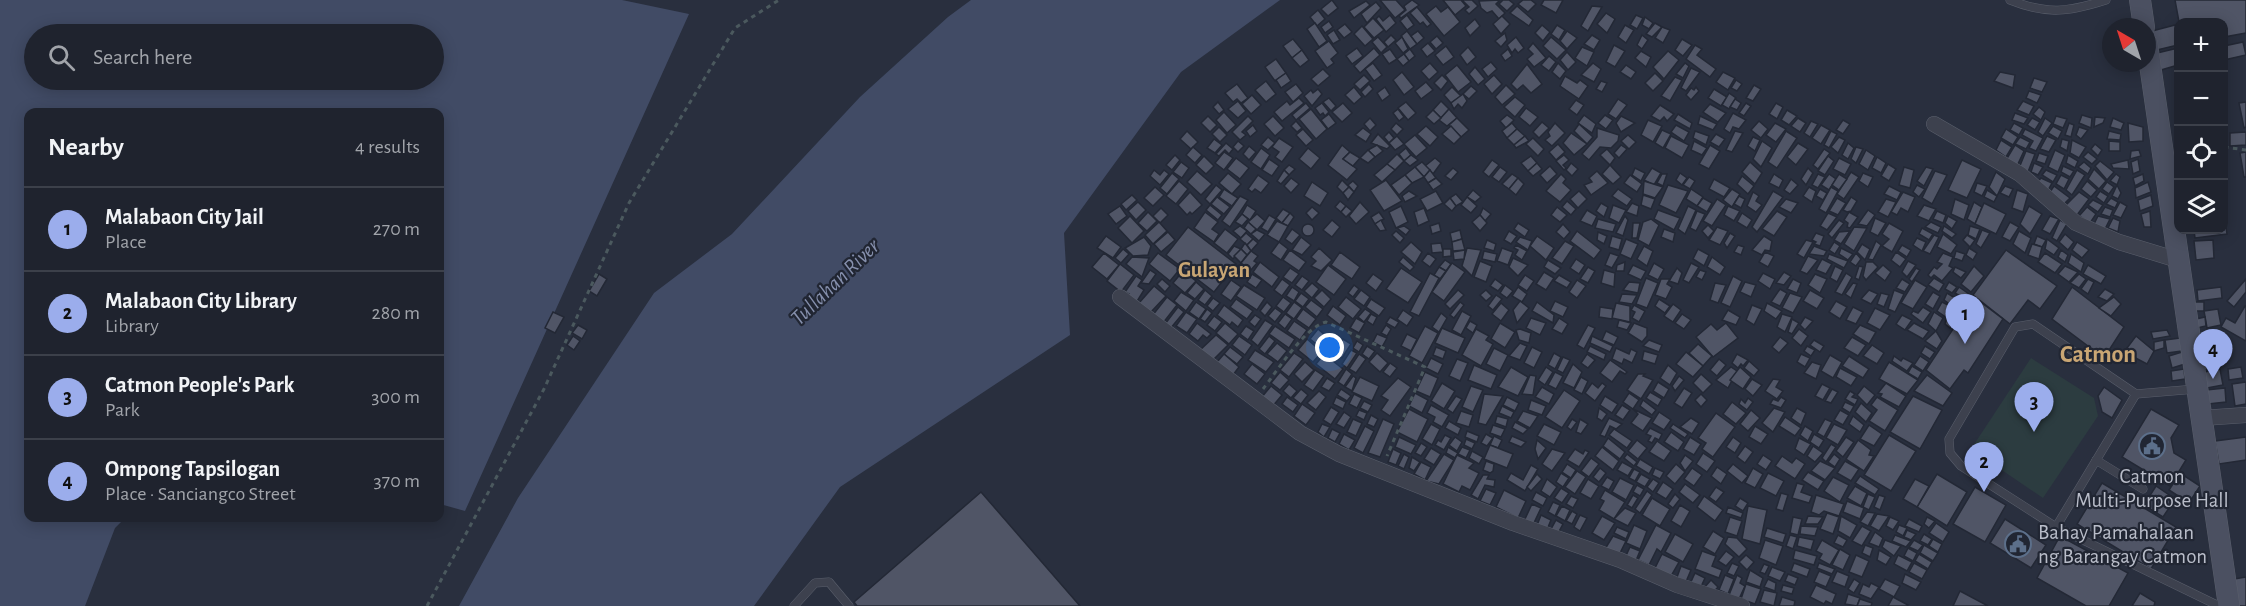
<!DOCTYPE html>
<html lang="en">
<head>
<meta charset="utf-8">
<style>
	body { margin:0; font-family:"Alegreya Sans",sans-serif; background:#2c2f3a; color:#f1f3f6 }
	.controls { position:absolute; right:18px; top:18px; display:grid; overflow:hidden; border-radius:12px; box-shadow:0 3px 15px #0003 }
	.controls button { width:54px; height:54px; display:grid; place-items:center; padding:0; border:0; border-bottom:2px solid #3c404a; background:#1f232e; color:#f1f3f6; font:30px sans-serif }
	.compass { position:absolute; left:2102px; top:18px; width:54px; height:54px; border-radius:50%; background:#1f232e; box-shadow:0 3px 15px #0003; rotate:321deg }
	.you { position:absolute; left:1330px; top:348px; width:21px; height:21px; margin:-15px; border:4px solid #fff; border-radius:50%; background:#1a73e8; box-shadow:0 0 0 9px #1a73e833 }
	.badge { display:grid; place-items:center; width:39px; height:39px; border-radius:50%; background:#9badec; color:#111; font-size:20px; font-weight:700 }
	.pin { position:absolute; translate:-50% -50px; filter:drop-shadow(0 2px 3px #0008) }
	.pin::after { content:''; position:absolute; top:32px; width:21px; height:18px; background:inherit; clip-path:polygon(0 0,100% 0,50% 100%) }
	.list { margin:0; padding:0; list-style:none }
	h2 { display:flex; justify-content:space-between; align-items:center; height:78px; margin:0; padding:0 24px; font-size:26px }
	h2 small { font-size:20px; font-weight:400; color:#a1a4aa }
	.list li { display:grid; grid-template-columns:39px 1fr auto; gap:18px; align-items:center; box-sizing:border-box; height:84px; padding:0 24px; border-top:2px solid #3c404a }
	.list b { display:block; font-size:22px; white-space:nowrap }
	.list p { margin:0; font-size:20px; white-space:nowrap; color:#a1a4aa }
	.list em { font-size:20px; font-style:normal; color:#a1a4aa }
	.icon { flex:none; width:33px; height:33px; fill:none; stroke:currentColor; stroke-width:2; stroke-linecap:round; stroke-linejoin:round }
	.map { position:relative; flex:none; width:2246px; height:606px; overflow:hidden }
	.search { position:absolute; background:#1f232e; box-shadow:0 3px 15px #0003; left:24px; top:24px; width:420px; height:66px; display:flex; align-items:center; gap:15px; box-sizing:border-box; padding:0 21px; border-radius:33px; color:#a1a4aa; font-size:22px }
	.panel { position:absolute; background:#1f232e; box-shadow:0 3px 15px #0003; left:24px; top:108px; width:420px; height:414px; border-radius:12px }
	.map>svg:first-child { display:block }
	.green { fill:#2c3c40 }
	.water { fill:#414b65; fill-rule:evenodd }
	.building { fill:#505566; stroke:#232835; stroke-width:1.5 }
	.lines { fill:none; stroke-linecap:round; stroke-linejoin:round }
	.service-casing { stroke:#5a5f6c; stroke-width:9 }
	.minor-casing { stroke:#5a5f6c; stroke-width:16 }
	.secondary-casing { stroke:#5a5f6c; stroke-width:22 }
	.path { stroke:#4b595e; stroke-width:3; stroke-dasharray:4.5 4.5; stroke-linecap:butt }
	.service { stroke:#3d414e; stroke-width:8 }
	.minor { stroke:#3d414e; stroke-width:15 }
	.secondary { stroke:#4b5061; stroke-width:21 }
	.labels { text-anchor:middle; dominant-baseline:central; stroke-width:4.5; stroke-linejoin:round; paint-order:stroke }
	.poi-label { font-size:21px; fill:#b9bdc9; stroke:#212633 }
	.neighbourhood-label { font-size:22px; font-weight:bold; fill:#c9a674; stroke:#212633 }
	.water-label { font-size:22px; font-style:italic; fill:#858fac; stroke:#212633 }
	.quarter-label { font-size:24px; font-weight:bold; fill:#c9a674; stroke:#212633 }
</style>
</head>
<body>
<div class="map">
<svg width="2246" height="606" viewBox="0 0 2246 606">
	<rect width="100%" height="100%" fill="#292f3e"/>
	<polygon class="green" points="2031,358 2094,398 2098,416 2043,498 1971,449"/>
	<g class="water">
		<path d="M0,0H622L689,14L465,511L440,504V112H28V518H125L115,528L85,606H0ZM34,34H434V80H34Z"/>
		<polygon points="971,0 1280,0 1181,72 1064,233 1070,335 840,487 754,606 459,606 518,498 654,293 732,234 860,97 948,17"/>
	</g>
	<g class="building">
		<polygon points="1332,0 1338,8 1328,16 1321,9"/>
		<polygon points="1380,0 1396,0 1405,10 1395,18"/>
		<polygon points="1412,0 1419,5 1401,18 1399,16 1406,10 1404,6"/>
		<polygon points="1443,0 1461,0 1466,6 1455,15"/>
		<polygon points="1462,0 1472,0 1478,6 1469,14 1465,10 1469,7"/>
		<polygon points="1500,0 1496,4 1505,13 1499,19 1492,11 1487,13 1481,8 1479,1"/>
		<polygon points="1503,0 1509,0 1514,4 1507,11 1499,4"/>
		<polygon points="1523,0 1531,0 1536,4 1528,12 1518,4"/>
		<polygon points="1544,0 1563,0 1556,13 1541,5"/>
		<polygon points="2175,0 2246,0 2246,33 2224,37 2224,22 2179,22"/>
		<polygon points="1366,1 1370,5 1354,18 1349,11"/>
		<polygon points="1376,2 1381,8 1367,23 1361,14"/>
		<polygon points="1436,6 1441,12 1448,7 1460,22 1444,36 1426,14"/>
		<polygon points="1517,6 1533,20 1529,26 1510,13"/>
		<polygon points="1592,6 1602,7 1588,31 1581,26"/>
		<polygon points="1417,7 1431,24 1427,27 1423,22 1420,24 1410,13"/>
		<polygon points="1318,10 1325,19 1317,26 1310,17"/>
		<polygon points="1606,13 1615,19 1607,33 1597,24"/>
		<polygon points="1390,15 1396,23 1386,32 1376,19 1379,16 1383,21"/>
		<polygon points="1407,15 1414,25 1407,30 1400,21"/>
		<polygon points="1636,15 1643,18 1637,29 1630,25"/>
		<polygon points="1502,16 1510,24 1501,34 1493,24"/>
		<polygon points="1645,17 1653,23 1649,29 1642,25"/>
		<polygon points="1373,18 1384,30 1374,38 1364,27"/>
		<polygon points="1475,19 1480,26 1470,36 1465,28"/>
		<polygon points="1329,21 1333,27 1325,33 1321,27"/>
		<polygon points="1315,23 1327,41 1319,47 1307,29"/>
		<polygon points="1655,23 1662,27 1652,37 1646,34"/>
		<polygon points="1345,24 1352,32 1344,38 1337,30"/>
		<polygon points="1542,25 1550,32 1543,41 1535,33"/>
		<polygon points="1557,25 1565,30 1559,40 1551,34"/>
		<polygon points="1625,25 1634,30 1626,43 1618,37"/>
		<polygon points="2175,25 2178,45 2157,50 2152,31"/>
		<polygon points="1362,26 1373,39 1365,46 1354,34"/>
		<polygon points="1662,27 1670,30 1663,43 1655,38"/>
		<polygon points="1334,30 1340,40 1333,44 1327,35"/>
		<polygon points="1407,31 1417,44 1410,49 1401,36"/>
		<polygon points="1418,31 1424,38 1417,44 1411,36"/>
		<polygon points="1567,31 1577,38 1567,49 1560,41"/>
		<polygon points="1505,33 1507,40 1501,47 1495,41"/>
		<polygon points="1391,35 1396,40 1388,47 1384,42"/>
		<polygon points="1592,35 1600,40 1594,50 1584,44"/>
		<polygon points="1642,35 1648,40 1642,49 1637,45"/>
		<polygon points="1437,36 1443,43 1436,49 1430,42"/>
		<polygon points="1378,37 1387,47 1381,53 1372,42"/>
		<polygon points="1402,37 1408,49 1403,53 1395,43"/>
		<polygon points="1516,37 1524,48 1518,53 1515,49 1512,53 1507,45"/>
		<polygon points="1551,37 1566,50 1557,59 1543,46"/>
		<polygon points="1293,39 1302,50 1292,58 1283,46"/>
		<polygon points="1682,39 1692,45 1683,56 1675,50"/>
		<polygon points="1329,41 1338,53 1331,59 1334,63 1327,68 1315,51"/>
		<polygon points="2243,42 2246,55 2224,60 2224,46"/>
		<polygon points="1428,43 1435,51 1427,57 1421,49"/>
		<polygon points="1533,43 1546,58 1534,67 1527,59 1533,54 1528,49"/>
		<polygon points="1614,45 1625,51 1615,67 1606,62"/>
		<polygon points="1695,45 1702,49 1697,55 1716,69 1710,77 1686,59"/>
		<polygon points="1446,46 1454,57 1443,65 1435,55"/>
		<polygon points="1468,47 1476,57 1467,65 1460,55"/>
		<polygon points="1582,47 1594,52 1587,66 1575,58"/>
		<polygon points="1357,48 1363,56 1352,64 1346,56"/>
		<polygon points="1374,48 1380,55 1360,73 1354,66"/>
		<polygon points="2178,48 2178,65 2161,70 2157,53"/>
		<polygon points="1390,49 1397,59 1389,64 1382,54"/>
		<polygon points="1410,49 1415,56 1409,61 1404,54"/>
		<polygon points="1508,49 1512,56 1505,61 1501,55"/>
		<polygon points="1302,50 1309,60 1300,67 1292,58"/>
		<polygon points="1641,51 1651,57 1646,67 1635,58"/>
		<polygon points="1668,51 1679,60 1664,79 1653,67"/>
		<polygon points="1567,52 1576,62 1568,70 1560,60"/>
		<polygon points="1404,54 1409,61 1403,66 1397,59"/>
		<polygon points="1549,56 1556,62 1549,71 1541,65"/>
		<polygon points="1276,59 1286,73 1275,81 1265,67"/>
		<polygon points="1491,62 1497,69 1488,77 1482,69"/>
		<polygon points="1373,63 1382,75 1374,81 1365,69"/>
		<polygon points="1430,63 1438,72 1429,80 1421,71"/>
		<polygon points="1558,63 1566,71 1560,79 1552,72"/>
		<polygon points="1593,63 1601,69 1594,82 1581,75"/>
		<polygon points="1685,63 1689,66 1683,78 1676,74"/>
		<polygon points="1527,64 1542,84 1531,93 1523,85 1517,90 1511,84"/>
		<polygon points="1457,65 1471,82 1458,92 1445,75"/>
		<polygon points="1626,65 1636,72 1631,79 1620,72"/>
		<polygon points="1475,67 1485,79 1478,85 1469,74"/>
		<polygon points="1691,68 1700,72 1686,91 1681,88"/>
		<polygon points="1323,69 1330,76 1318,86 1311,79"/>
		<polygon points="1402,72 1414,87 1404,95 1393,80"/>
		<polygon points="1723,72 1735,78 1728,90 1716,82"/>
		<polygon points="2000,72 2015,75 2013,88 1994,81"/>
		<polygon points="1286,73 1291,81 1281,88 1276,80"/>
		<polygon points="1655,73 1663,81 1653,91 1645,83"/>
		<polygon points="1364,75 1370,81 1360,90 1354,84"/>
		<polygon points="1442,75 1448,81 1441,90 1434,83"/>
		<polygon points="1494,75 1502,84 1492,94 1484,84"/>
		<polygon points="1565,76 1577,83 1580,80 1588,86 1579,99 1560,86"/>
		<polygon points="1675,77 1682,80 1670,101 1661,96"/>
		<polygon points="2034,78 2047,82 2042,92 2030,88"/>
		<polygon points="1736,80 1742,84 1737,91 1731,88"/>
		<polygon points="1266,81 1276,94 1266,102 1255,90"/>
		<polygon points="1601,81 1607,83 1602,92 1596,89"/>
		<polygon points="1426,82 1433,90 1421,99 1415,91"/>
		<polygon points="1237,84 1248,98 1241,103 1237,99 1233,102 1225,93"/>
		<polygon points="1296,84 1303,93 1293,102 1285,92"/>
		<polygon points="1369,84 1373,89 1365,97 1361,92"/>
		<polygon points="1506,85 1515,94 1502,105 1495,97"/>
		<polygon points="1754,85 1761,89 1753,101 1746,98"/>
		<polygon points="1471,86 1477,91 1469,99 1463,94"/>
		<polygon points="1354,87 1362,97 1354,104 1345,95"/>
		<polygon points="1385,87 1390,95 1382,101 1377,93"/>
		<polygon points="1452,87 1461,96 1451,103 1444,95"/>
		<polygon points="1696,87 1699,91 1691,100 1686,95 1691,88 1694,90"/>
		<polygon points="1318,89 1322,94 1312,106 1304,96 1311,90 1313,93"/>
		<polygon points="1714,89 1727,97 1721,106 1708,98"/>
		<polygon points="2029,91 2041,95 2037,103 2026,98"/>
		<polygon points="1729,93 1736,98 1729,109 1722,105"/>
		<polygon points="1463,94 1467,101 1462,108 1458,104 1454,109 1451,103"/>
		<polygon points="1252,95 1261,105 1251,114 1242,104"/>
		<polygon points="1515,97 1525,105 1515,117 1504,107"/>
		<polygon points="1299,98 1304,103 1282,121 1274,112 1287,101 1290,105"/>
		<polygon points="1329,98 1336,106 1331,111 1323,102"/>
		<polygon points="1618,99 1627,105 1616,119 1608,114"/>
		<polygon points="1735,99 1741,103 1737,110 1730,107"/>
		<polygon points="1576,100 1584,105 1577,115 1569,109"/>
		<polygon points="1238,101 1246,111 1238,118 1228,109"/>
		<polygon points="1441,101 1449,109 1441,118 1433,110"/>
		<polygon points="2023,101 2034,106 2029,115 2017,110"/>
		<polygon points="1218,102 1224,110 1219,114 1213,107"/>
		<polygon points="1406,102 1416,113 1408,120 1398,108"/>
		<polygon points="2246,102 2246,127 2244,128 2239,103"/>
		<polygon points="1306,103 1310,108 1296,120 1292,115"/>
		<polygon points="1322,103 1329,112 1325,116 1323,113 1320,115 1315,108"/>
		<polygon points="1343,103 1352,113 1342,122 1332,112"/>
		<polygon points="1746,103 1751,106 1744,116 1739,113"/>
		<polygon points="1776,103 1783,107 1777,119 1769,114"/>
		<polygon points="1710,104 1726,113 1718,122 1703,112"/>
		<polygon points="1660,105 1674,114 1667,121 1664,117 1660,121 1651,116"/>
		<polygon points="2039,107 2045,112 2041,120 2033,114"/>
		<polygon points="1526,108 1538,117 1530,126 1519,117"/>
		<polygon points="1311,109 1327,129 1316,139 1299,119"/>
		<polygon points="1398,109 1404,117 1399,121 1393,113"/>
		<polygon points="1449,109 1457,118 1447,126 1439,120"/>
		<polygon points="1433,110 1441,118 1434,124 1426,117"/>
		<polygon points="1787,110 1797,116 1789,125 1781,120"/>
		<polygon points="1224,112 1236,125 1227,133 1216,120"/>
		<polygon points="1733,113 1746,120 1739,129 1733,127 1730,133 1724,129"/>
		<polygon points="2015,113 2028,118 2024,124 2012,120"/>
		<polygon points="1329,114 1336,123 1328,129 1321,120"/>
		<polygon points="1678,114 1692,123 1690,129 1674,120"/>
		<polygon points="1507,115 1514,120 1506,128 1500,121"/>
		<polygon points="1584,115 1596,124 1592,133 1578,123"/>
		<polygon points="1605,115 1613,120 1606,129 1598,123"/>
		<polygon points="2082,115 2092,118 2091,128 2079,123"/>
		<polygon points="1208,116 1217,125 1210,132 1201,123"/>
		<polygon points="1248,116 1253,121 1242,132 1246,135 1240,140 1232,132"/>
		<polygon points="1273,116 1284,128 1275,136 1264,124"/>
		<polygon points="1621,116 1635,123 1621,132 1616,123"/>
		<polygon points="1700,116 1717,124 1713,130 1698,124"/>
		<polygon points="2056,116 2067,119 2063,128 2053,124"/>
		<polygon points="2095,117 2105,118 2103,123 2094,127"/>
		<polygon points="1370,118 1376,125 1370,131 1364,124"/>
		<polygon points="1457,118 1469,130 1461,137 1449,125"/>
		<polygon points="1798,118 1806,123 1800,132 1791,126"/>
		<polygon points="2032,118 2040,122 2035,130 2027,125"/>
		<polygon points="2045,118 2052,123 2043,136 2038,132"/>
		<polygon points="2113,118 2124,123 2121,130 2110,127"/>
		<polygon points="1648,120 1662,126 1653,142 1641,135"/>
		<polygon points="1843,120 1850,124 1843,134 1836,130"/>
		<polygon points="1296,121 1302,128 1297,132 1291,126"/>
		<polygon points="1759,121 1768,129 1761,138 1751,130"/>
		<polygon points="1811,121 1818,124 1810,137 1804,133"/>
		<polygon points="1542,122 1549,128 1539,138 1533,132"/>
		<polygon points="1396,123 1403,129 1397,135 1391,129"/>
		<polygon points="1512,123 1517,129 1507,138 1502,131"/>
		<polygon points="1555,123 1565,133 1552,146 1545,140 1550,136 1548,132"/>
		<polygon points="1775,123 1786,129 1776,142 1766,135"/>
		<polygon points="2014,123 2023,128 2019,135 2010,130"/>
		<polygon points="2069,123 2074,125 2071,137 2065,135"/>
		<polygon points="2128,123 2143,127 2143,141 2129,142"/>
		<polygon points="1579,124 1593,137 1587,144 1574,131"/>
		<polygon points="1253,125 1257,131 1250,137 1246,131"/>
		<polygon points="1676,125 1689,132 1684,141 1671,132"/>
		<polygon points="1821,125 1830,130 1821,144 1812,138"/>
		<polygon points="1426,126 1438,137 1430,146 1417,134"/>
		<polygon points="1451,126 1461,137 1454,144 1442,134"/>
		<polygon points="2053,126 2062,131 2058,139 2048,133"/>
		<polygon points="1219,127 1227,135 1220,142 1212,134"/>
		<polygon points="2079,127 2088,130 2081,139 2076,135"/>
		<polygon points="1363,128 1371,134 1366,142 1355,135"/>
		<polygon points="1597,128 1619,135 1618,141 1611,148 1600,147 1589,160 1582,154 1597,137"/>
		<polygon points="1303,129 1313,140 1306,146 1296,135"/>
		<polygon points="1517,129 1525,136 1514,145 1507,138"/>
		<polygon points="2006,129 2018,137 2013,145 2001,138"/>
		<polygon points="2025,129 2043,138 2036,151 2029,148 2033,141 2022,135"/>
		<polygon points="1662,130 1671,134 1663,148 1655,143"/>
		<polygon points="1187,131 1198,142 1191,149 1180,139"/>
		<polygon points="1695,131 1709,136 1706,145 1693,138"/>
		<polygon points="1735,131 1743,133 1732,152 1726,150"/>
		<polygon points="1786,131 1797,138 1777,168 1768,162"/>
		<polygon points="1831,131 1837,134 1829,148 1824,145"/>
		<polygon points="2109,131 2121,134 2120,140 2107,139"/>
		<polygon points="1389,132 1394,138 1389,143 1384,137"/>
		<polygon points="2246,132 2246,145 2230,146 2230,133"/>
		<polygon points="1571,133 1587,144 1574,155 1563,143"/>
		<polygon points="1378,134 1390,146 1387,149 1371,143"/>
		<polygon points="1716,134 1725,139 1719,147 1710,142"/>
		<polygon points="1415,135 1427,148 1416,157 1404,144"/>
		<polygon points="1628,135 1636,142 1629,149 1621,141"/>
		<polygon points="1397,136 1404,144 1395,150 1389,143"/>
		<polygon points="1525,136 1529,141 1516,148 1514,145"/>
		<polygon points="1671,136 1689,145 1682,158 1665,148"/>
		<polygon points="2047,136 2056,140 2049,152 2040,149"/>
		<polygon points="1268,137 1275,143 1268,150 1261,145"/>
		<polygon points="1753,137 1760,140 1755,151 1748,146"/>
		<polygon points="1839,137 1845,140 1838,153 1831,147"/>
		<polygon points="2020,137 2030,142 2026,149 2015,144"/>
		<polygon points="1279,138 1293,147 1282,162 1275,157 1279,152 1272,147"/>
		<polygon points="1533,138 1544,149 1538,156 1526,144"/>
		<polygon points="1214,139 1222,145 1215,153 1207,148"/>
		<polygon points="2062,139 2069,141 2067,151 2060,147"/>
		<polygon points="2001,140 2012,147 2006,157 1996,150"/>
		<polygon points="2072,140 2086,147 2079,158 2070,153"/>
		<polygon points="1238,141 1244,146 1238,152 1233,147"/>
		<polygon points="1694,141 1707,148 1702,155 1691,150"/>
		<polygon points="1762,141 1772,148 1761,167 1753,159"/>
		<polygon points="2109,141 2120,142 2120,151 2109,151"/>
		<polygon points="1226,143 1233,149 1229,154 1225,150 1219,156 1216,154"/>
		<polygon points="1798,143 1808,149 1796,165 1787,157"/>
		<polygon points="1848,143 1854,148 1848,159 1842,155"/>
		<polygon points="1558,144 1565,152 1556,160 1549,152"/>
		<polygon points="2095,144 2102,150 2098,156 2091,149"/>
		<polygon points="1342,145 1350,152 1343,159 1357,169 1347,180 1328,165"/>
		<polygon points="1377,145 1383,151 1375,157 1368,150"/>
		<polygon points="1621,145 1627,149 1619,158 1614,153"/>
		<polygon points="1710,145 1720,151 1709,169 1699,164"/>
		<polygon points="2015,145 2024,151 2017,166 2006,160"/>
		<polygon points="1249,146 1256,152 1249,160 1243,154"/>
		<polygon points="1193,147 1202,155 1195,163 1186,155"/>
		<polygon points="1856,147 1863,149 1856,163 1851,159"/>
		<polygon points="1261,148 1270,155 1261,169 1251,162"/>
		<polygon points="1308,148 1320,158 1311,169 1299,159"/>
		<polygon points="1406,148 1411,155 1404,161 1399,154"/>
		<polygon points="1607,149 1615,158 1610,165 1600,155"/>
		<polygon points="1824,149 1830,153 1818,169 1813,165"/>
		<polygon points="1368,150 1375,157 1368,163 1360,158"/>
		<polygon points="1866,150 1875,156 1868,170 1859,164"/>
		<polygon points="2055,150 2065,155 2058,172 2048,167"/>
		<polygon points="2139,150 2141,156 2130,159 2131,151"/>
		<polygon points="2026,151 2035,154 2028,172 2019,168"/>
		<polygon points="1224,152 1233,158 1224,170 1215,163"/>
		<polygon points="1350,152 1360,158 1353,166 1343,159"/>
		<polygon points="2088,152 2097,159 2092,164 2083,157"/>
		<polygon points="2246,152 2246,177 2244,177 2240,153"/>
		<polygon points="2039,153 2048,156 2045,164 2036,161"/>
		<polygon points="1397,154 1404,161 1395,170 1387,164"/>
		<polygon points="1175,155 1180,160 1172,170 1166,165"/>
		<polygon points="1411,155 1418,160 1410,166 1404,161"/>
		<polygon points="1564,155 1569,160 1563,165 1566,168 1564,170 1556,161"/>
		<polygon points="2068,155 2078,161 2075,168 2066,163"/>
		<polygon points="1204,156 1214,166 1206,174 1196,165"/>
		<polygon points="1531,156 1537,163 1528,171 1521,163"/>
		<polygon points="1828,156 1834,161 1825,175 1818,171"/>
		<polygon points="1877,157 1886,163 1881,173 1872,168"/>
		<polygon points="1236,158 1249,168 1240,179 1227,169"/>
		<polygon points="1435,158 1441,163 1433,174 1425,166"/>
		<polygon points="1839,158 1851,164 1845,175 1833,169"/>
		<polygon points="1269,159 1279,166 1272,176 1262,170"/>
		<polygon points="2138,159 2140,171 2133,174 2131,162"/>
		<polygon points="1492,160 1499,165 1489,177 1483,172"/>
		<polygon points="1962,160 1981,169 1967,198 1948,190"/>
		<polygon points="2128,160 2129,169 2113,168 2111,164"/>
		<polygon points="2100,161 2114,172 2107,180 2095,166"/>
		<polygon points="1181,162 1189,168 1182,178 1173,172"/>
		<polygon points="1422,162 1430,170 1424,177 1415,167"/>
		<polygon points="1750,162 1762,173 1755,184 1742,172"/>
		<polygon points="2084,162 2091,168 2088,174 2078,167"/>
		<polygon points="1537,163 1542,169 1533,176 1528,171"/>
		<polygon points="1571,163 1578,169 1572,176 1566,170"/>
		<polygon points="2034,163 2043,167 2038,175 2031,172"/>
		<polygon points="1387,164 1395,170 1382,182 1374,175"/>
		<polygon points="1888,164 1896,169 1889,181 1881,176"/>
		<polygon points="1289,165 1295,169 1289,175 1284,170"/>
		<polygon points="1610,165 1621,177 1613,184 1602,174"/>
		<polygon points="1550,166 1557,174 1547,183 1540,175"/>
		<polygon points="2063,166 2074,171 2070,177 2061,172"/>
		<polygon points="1415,167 1424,177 1412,183 1405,175"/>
		<polygon points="1500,167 1507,172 1499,182 1492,177"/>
		<polygon points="1904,167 1914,170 1910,188 1899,185"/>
		<polygon points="1926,167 1933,169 1924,186 1917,181"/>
		<polygon points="1453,168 1458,172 1451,180 1445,176"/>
		<polygon points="1635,168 1645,173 1641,181 1632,175"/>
		<polygon points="1652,168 1661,173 1654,185 1644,180"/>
		<polygon points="1808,168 1813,173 1806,185 1801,179"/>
		<polygon points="2094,169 2106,181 2099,189 2088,179"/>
		<polygon points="1154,170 1160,175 1164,170 1169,174 1160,185 1150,176"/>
		<polygon points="1284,170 1289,175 1281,184 1277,181"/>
		<polygon points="1430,170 1436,178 1428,183 1424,177"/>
		<polygon points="2046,170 2057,175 2053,182 2042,175"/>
		<polygon points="2077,170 2085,175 2072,195 2066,190"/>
		<polygon points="1197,171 1212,184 1201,195 1187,182"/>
		<polygon points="1597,171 1608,183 1591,195 1584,185 1592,182 1589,178"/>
		<polygon points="1935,171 1947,175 1932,204 1922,198"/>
		<polygon points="1851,172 1859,177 1844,199 1837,194"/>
		<polygon points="1996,172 2005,179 1997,196 1989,187"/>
		<polygon points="1172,173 1179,179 1167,194 1160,188"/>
		<polygon points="1228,173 1241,184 1232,194 1219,183"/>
		<polygon points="1680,173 1687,178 1682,185 1676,180"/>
		<polygon points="1863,173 1873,177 1868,187 1859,181"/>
		<polygon points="1512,174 1518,178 1509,189 1502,184"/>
		<polygon points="1561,174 1566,179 1563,183 1571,190 1560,202 1546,191"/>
		<polygon points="1662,174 1667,174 1663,186 1657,183"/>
		<polygon points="1774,174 1783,180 1779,188 1769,183"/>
		<polygon points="1818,174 1825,177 1818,188 1812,185"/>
		<polygon points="1829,174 1836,179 1829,190 1821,185"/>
		<polygon points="1839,174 1847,179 1839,190 1832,185"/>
		<polygon points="2116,174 2120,177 2117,185 2110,181"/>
		<polygon points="2143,174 2144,181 2135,186 2133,178"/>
		<polygon points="1258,175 1269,183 1261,193 1255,189 1252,192 1248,189"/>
		<polygon points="1405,175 1412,183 1399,195 1391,185"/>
		<polygon points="1630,175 1642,184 1637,192 1624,183"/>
		<polygon points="2061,175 2069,179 2064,189 2056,184"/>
		<polygon points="1742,176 1754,186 1748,194 1737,184"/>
		<polygon points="1689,177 1695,181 1690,189 1683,185"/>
		<polygon points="1291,178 1299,184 1291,193 1284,186"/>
		<polygon points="1436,178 1442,184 1433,190 1428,183"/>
		<polygon points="1518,178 1524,184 1516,195 1509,189"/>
		<polygon points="2041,178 2052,183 2047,192 2035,185"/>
		<polygon points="1714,179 1730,188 1724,197 1709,189"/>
		<polygon points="1791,179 1798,185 1790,194 1784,190"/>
		<polygon points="1342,180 1349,187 1343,193 1337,187"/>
		<polygon points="1386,180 1402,201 1384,211 1370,190"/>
		<polygon points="1179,181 1188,189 1176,204 1166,196"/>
		<polygon points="1353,181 1358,186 1354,192 1348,185"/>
		<polygon points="1644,181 1663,187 1655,198 1643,194"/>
		<polygon points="2087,181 2097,190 2091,197 2081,189"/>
		<polygon points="1312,182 1328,193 1320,206 1304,196"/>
		<polygon points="2107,182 2114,187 2109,194 2102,189"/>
		<polygon points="2148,182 2151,192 2136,198 2135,188"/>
		<polygon points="1977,183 1987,186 1982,196 1974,192"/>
		<polygon points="1216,185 1222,190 1210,204 1205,199"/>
		<polygon points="1668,185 1688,191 1676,213 1659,205"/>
		<polygon points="1917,185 1925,189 1919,197 1913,192"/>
		<polygon points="2117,185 2121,193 2118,199 2112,196"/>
		<polygon points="1889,186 1901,192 1897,200 1884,194"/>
		<polygon points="2005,186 2013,189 2009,197 2000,193"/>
		<polygon points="2054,186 2070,198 2063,205 2048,195"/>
		<polygon points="1155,187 1164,195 1153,206 1144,198"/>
		<polygon points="1349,187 1354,192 1348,200 1343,193"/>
		<polygon points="1809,187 1816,191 1812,202 1803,196"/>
		<polygon points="1831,187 1838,191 1826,213 1819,209"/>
		<polygon points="1224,189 1238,198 1232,206 1219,197"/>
		<polygon points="1618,189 1632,199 1627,206 1612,196"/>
		<polygon points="1691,189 1703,197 1697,206 1686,199"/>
		<polygon points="1732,189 1740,194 1732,207 1723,200"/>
		<polygon points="1820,189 1827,193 1823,200 1816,196"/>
		<polygon points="1473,190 1481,197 1475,202 1467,197"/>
		<polygon points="1987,190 1997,196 1994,202 1984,197"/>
		<polygon points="2017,190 2028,194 2023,212 2012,208"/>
		<polygon points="1409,191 1417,196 1405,202 1402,196"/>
		<polygon points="1436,191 1443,203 1427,211 1420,199"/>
		<polygon points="1579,191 1587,199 1578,208 1570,199"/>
		<polygon points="1773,191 1783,197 1757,232 1752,227"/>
		<polygon points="2100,191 2108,196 2104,203 2096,197"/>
		<polygon points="1190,192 1202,205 1192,214 1190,212 1187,215 1178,205"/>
		<polygon points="1753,192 1759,196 1756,201 1762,205 1756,212 1747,206"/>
		<polygon points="1903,192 1915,197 1908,212 1901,208 1897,215 1891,212"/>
		<polygon points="2079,192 2089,199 2077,215 2065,206"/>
		<polygon points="1456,194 1463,202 1456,206 1450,198"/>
		<polygon points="1132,195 1137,200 1126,210 1121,204"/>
		<polygon points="1643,195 1655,199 1651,209 1641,205"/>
		<polygon points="2151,195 2153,206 2140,211 2138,200"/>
		<polygon points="1240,196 1248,200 1230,227 1222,221"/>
		<polygon points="1739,196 1745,199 1741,208 1734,204"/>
		<polygon points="1217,197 1230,207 1224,214 1211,204"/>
		<polygon points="1467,197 1477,206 1471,213 1461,205"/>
		<polygon points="1851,197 1857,201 1851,211 1847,212 1843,210"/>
		<polygon points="1450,198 1456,206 1452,211 1444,204"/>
		<polygon points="1703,198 1712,203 1707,212 1697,206"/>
		<polygon points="1837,198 1846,203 1838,215 1829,211"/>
		<polygon points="2111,198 2118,202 2115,208 2106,204"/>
		<polygon points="1717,199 1726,205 1712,226 1703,221"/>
		<polygon points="1786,199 1798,203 1791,213 1779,207"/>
		<polygon points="1886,199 1896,202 1888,217 1878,212"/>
		<polygon points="1955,199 1969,205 1964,220 1951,214"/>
		<polygon points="2093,200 2103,205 2098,212 2088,205"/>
		<polygon points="1340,201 1346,206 1341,212 1335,207"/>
		<polygon points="1567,201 1576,209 1571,215 1562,207"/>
		<polygon points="1138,202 1146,210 1136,220 1128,211"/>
		<polygon points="1360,202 1369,212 1356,224 1349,216"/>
		<polygon points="1974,202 1982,207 1975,224 1967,219"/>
		<polygon points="2120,202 2127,206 2121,218 2113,215"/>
		<polygon points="1601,203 1608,207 1604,217 1596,211"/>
		<polygon points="1632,203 1639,206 1637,216 1626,212"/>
		<polygon points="1984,203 2006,214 1996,234 1975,224"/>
		<polygon points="1210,205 1222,215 1218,220 1206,210"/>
		<polygon points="1247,205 1256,211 1250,220 1242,214"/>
		<polygon points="1613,205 1626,210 1619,223 1609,218"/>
		<polygon points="1924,205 1936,209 1929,221 1917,216"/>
		<polygon points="1120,206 1127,216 1116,224 1108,214"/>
		<polygon points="1346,206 1352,211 1346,217 1341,212"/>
		<polygon points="1401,206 1408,222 1396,228 1389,212"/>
		<polygon points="1688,206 1696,210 1685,234 1678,229"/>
		<polygon points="1728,206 1740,211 1734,221 1724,215"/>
		<polygon points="2029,206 2042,214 2030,234 2020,224"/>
		<polygon points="1312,207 1319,213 1312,220 1306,213"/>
		<polygon points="1557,207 1567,215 1560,222 1551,215"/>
		<polygon points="2087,207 2096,214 2090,223 2079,216"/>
		<polygon points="2105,207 2113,210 2110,217 2101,214"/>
		<polygon points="1161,208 1168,215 1160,223 1153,216"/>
		<polygon points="1424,208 1429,221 1418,226 1414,212"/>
		<polygon points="1483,208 1491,214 1485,221 1480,215"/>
		<polygon points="1283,209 1290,213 1282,223 1276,218"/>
		<polygon points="1587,210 1597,216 1592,226 1580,221"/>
		<polygon points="1658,210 1680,218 1674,230 1654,219"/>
		<polygon points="1868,210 1875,215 1867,226 1858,224"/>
		<polygon points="1697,211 1705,214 1696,231 1690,228"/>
		<polygon points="1777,211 1787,217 1774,236 1762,229"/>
		<polygon points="1937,211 1946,215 1943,223 1933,219"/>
		<polygon points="2150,211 2151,227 2144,227 2141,214"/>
		<polygon points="1148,212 1157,221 1147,231 1138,223"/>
		<polygon points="1205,212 1218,222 1212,229 1219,234 1214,242 1194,228"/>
		<polygon points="1379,212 1384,219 1375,224 1371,217"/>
		<polygon points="1849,212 1858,217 1850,228 1847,227 1848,223 1844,220"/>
		<polygon points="1290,213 1294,217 1288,226 1282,223"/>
		<polygon points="1742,213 1752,220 1747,228 1737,222"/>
		<polygon points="1828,213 1837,217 1827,230 1820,226"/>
		<polygon points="2224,213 2227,234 2195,238 2194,230 2224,230"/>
		<polygon points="1242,214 1248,219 1242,226 1235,222"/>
		<polygon points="1257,214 1265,221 1257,230 1248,222"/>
		<polygon points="1269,215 1276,219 1268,232 1261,228"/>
		<polygon points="1480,215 1487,223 1480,231 1472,222"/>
		<polygon points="1130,216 1144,231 1132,243 1118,228"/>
		<polygon points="1625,216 1628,220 1623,236 1616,233"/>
		<polygon points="1948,216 1957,221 1952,229 1945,223"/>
		<polygon points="2050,216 2059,219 2050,234 2042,230"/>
		<polygon points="2098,216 2110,219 2105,229 2094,224"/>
		<polygon points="1875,218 1886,223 1878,236 1870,232"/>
		<polygon points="2113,218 2120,221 2118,232 2108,228"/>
		<polygon points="1598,219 1616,224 1613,232 1595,228"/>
		<polygon points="1651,219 1659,225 1649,246 1638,240 1643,222"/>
		<polygon points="1332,220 1340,227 1332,237 1323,230"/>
		<polygon points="1381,220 1386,230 1380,231 1375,224"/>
		<polygon points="1839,220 1844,223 1832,238 1828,234"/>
		<polygon points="2060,220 2067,224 2057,241 2052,238"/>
		<polygon points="1277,221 1288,226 1279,242 1267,235"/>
		<polygon points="1159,222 1167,231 1153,244 1145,235"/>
		<polygon points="1248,222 1256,229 1251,234 1244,228"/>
		<polygon points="1931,222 1941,227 1938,233 1925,227"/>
		<polygon points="2010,222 2019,227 2010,241 2002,237"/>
		<polygon points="1439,223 1441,231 1432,234 1430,226"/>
		<polygon points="1518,223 1529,230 1525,237 1514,229"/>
		<polygon points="1633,223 1640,223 1637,238 1632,238"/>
		<polygon points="1889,223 1903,231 1892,252 1882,246 1889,239 1882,234"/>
		<circle cx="1308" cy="230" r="6"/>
		<polygon points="1563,224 1570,232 1564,239 1556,232"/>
		<polygon points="1708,225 1714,231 1708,238 1702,231"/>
		<polygon points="1240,226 1247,231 1241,238 1233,231"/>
		<polygon points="1404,226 1410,230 1406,235 1397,228"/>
		<polygon points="1944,226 1956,234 1952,238 1942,231"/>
		<polygon points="1970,226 1980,229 1976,239 1968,235"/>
		<polygon points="1188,227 1236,264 1214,292 1166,255"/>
		<polygon points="1717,227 1728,231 1720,245 1709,240"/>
		<polygon points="1854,227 1867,228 1854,251 1844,244"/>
		<polygon points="1922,228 1933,234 1929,240 1919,234"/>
		<polygon points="1225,229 1238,239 1227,253 1214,243"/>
		<polygon points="1292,229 1300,235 1292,244 1285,239"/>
		<polygon points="1664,229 1675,233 1673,242 1661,237"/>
		<polygon points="1257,230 1265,234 1259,241 1251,234"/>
		<polygon points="1460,230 1462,239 1452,242 1450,233"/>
		<polygon points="1982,230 1990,233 1981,248 1976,244"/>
		<polygon points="1396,231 1404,238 1400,243 1392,235"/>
		<polygon points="1509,231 1517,236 1511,244 1504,240"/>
		<polygon points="1577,231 1601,250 1594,259 1570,241"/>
		<polygon points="1850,231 1841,244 1834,240 1839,232"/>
		<polygon points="2019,231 2031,238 2025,253 2013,244"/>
		<polygon points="1168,232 1175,240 1161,252 1154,244"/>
		<polygon points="1598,232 1607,236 1604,244 1597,240"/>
		<polygon points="1246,233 1253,239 1247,245 1240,239"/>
		<polygon points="1730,233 1735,236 1727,248 1724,243"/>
		<polygon points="1816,233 1824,236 1820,246 1814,244 1816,242 1812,240"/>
		<polygon points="1943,234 1957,245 1951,254 1937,247"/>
		<polygon points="2065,234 2074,242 2068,250 2059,242"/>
		<polygon points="1934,235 1939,237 1930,254 1923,251"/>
		<polygon points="1967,235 1975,240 1970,247 1963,240"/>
		<polygon points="1106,236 1121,247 1113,258 1097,248"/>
		<polygon points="1537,236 1554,248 1546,260 1530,246"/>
		<polygon points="1612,236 1622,239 1619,250 1609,247"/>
		<polygon points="1764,236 1772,241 1770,251 1765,250 1762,255 1752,250"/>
		<polygon points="2037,236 2046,240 2042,247 2034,244"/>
		<polygon points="1144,237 1151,246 1148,255 1133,256 1125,248"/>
		<polygon points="1301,237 1311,245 1302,255 1292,250"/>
		<polygon points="1520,237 1532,241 1528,250 1516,242"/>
		<polygon points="1917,238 1926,242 1922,251 1913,245"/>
		<polygon points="1253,239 1258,243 1251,251 1247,245"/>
		<polygon points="1462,239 1465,250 1453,251 1452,242"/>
		<polygon points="1626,239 1638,244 1631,259 1620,254"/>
		<polygon points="2047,239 2059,248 2054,255 2045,249"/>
		<polygon points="1487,240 1496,244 1494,251 1484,248"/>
		<polygon points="1806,240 1813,242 1804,258 1797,254"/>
		<polygon points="2213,240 2214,258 2196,260 2194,241"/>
		<polygon points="1565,241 1574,246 1562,264 1552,258"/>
		<polygon points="1876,241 1881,245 1873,260 1868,259"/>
		<polygon points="1279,242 1288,249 1281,260 1271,253"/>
		<polygon points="1411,242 1422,252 1415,264 1401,252"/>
		<polygon points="1834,242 1840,246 1835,254 1829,250"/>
		<polygon points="2077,242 2089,250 2082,258 2072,250"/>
		<polygon points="1245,243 1251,251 1247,255 1241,249"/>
		<polygon points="1441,243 1443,252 1432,253 1431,244"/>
		<polygon points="1862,244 1870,249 1865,260 1857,252"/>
		<polygon points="2032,244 2042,247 2039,259 2028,255"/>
		<polygon points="1516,245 1527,251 1522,260 1515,255 1518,250 1514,248"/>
		<polygon points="1738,245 1744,247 1741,255 1734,252"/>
		<polygon points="1902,245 1911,250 1907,257 1898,251"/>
		<polygon points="1234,246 1241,249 1233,259 1228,254"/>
		<polygon points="1644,246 1653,251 1647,266 1637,259"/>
		<polygon points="1814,246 1827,251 1824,256 1809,254"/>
		<polygon points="1319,248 1332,260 1321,271 1311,266 1316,261 1311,257"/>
		<polygon points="1467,248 1481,250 1472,276 1462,266"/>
		<polygon points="1502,248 1513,252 1508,265 1497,261"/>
		<polygon points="1841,248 1853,254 1848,260 1839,254"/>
		<polygon points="1969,248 1977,253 1973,260 1966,255"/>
		<polygon points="1123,249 1129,254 1121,263 1115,258"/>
		<polygon points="1241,249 1247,255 1241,263 1234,256"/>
		<polygon points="1443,249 1451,249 1451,256 1443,257"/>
		<polygon points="1698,249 1709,255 1704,266 1693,259"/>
		<polygon points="1290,250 1306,262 1299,271 1283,260"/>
		<polygon points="1465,250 1464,259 1454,260 1453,252"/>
		<polygon points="2006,250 2057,286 2040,309 2028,300 2010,324 1973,295"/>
		<polygon points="2061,250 2068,255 2065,262 2058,257"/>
		<polygon points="1251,251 1258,256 1254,261 1257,263 1250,271 1241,263"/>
		<polygon points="1484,251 1497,254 1495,262 1482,259"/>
		<polygon points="1956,251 1965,254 1962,261 1954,258"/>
		<polygon points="1340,252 1360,267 1352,279 1331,265"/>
		<polygon points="1765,252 1774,256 1768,267 1759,262"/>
		<polygon points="1896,252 1906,259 1900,267 1891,260"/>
		<polygon points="1104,253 1119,265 1107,279 1092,267"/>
		<polygon points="1158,253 1180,269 1170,281 1149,264"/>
		<polygon points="1428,253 1436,259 1430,267 1422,261"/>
		<polygon points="1610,253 1619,256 1612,268 1605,265"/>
		<polygon points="1856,253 1861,259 1856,266 1850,262"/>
		<polygon points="1943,253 1953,257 1949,266 1953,268 1942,281 1934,275 1931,278 1928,275 1934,267 1937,269 1942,264 1937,262"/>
		<polygon points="2045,253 2062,264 2055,273 2038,262"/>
		<polygon points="1829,254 1848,261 1844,268 1827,259"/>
		<polygon points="2071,254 2084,263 2081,272 2068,263"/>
		<polygon points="1808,256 1818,260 1807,274 1800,271"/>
		<polygon points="1132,257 1149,258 1142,277 1126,264"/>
		<polygon points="1403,257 1414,267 1410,271 1399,262"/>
		<polygon points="1712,257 1725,267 1720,275 1707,267"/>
		<polygon points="1513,258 1528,265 1518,276 1509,267"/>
		<polygon points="1576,259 1585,265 1579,274 1570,268"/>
		<polygon points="1822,259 1832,264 1826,274 1816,270"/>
		<polygon points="1445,260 1451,264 1446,271 1439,267"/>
		<polygon points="1548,260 1561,268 1555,274 1544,267"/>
		<polygon points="1480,261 1492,266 1486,282 1474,277"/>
		<polygon points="1908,261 1916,265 1907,277 1902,272"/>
		<polygon points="1260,262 1279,277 1272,287 1253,272"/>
		<polygon points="1625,262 1624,271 1616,271 1617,265"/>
		<polygon points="1866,262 1873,262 1878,267 1866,280 1863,276"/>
		<polygon points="1452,263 1465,272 1444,301 1432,292"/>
		<polygon points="1654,263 1664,269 1658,280 1648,275"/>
		<polygon points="1691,263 1699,267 1689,283 1683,280"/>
		<polygon points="1120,264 1134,275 1121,292 1107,281"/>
		<polygon points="1328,265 1346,279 1334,295 1316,282"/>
		<polygon points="1633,265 1646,271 1641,280 1628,274"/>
		<polygon points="1883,265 1891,272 1885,281 1875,273"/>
		<polygon points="2088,265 2106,276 2101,284 2083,274"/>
		<polygon points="1835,266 1843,270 1837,282 1830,278"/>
		<polygon points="1859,266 1863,267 1859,280 1855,278"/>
		<polygon points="1974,266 1984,276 1971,292 1961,284"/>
		<polygon points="2065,266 2078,272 2069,282 2058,274"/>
		<polygon points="1439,267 1446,271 1440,279 1434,275"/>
		<polygon points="1588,267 1595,271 1588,283 1580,279"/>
		<polygon points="1955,267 1966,272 1961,278 1953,272"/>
		<polygon points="1290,268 1299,274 1292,283 1283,277"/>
		<polygon points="1401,268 1422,282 1408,303 1386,289"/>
		<polygon points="1677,268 1682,273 1678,284 1669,281"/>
		<polygon points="1916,268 1920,270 1912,282 1909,279"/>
		<polygon points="1150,270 1156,274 1149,284 1141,283"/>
		<polygon points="1604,270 1615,273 1614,287 1601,283"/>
		<polygon points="1700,270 1706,272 1702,280 1696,277"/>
		<polygon points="1183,271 1196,281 1185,293 1173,283"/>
		<polygon points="1544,272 1554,278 1546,290 1536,284"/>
		<polygon points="1784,272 1791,276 1784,285 1776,283"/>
		<polygon points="1430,273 1439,278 1419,316 1410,312"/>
		<polygon points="1763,273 1775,279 1770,289 1758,281"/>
		<polygon points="1846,273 1852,277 1842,295 1835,292"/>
		<polygon points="599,274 607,279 597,296 589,291"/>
		<polygon points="1252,274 1262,280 1256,288 1247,282"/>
		<polygon points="1373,274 1383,281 1376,291 1366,283"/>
		<polygon points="1815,274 1827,279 1820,293 1808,285"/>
		<polygon points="2079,274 2086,279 2079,288 2070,283"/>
		<polygon points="1525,275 1534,281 1527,291 1518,285"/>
		<polygon points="1559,275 1571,282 1567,288 1554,281"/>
		<polygon points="1136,276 1142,280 1138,286 1144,290 1136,303 1127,297 1129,294 1125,292"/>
		<polygon points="1302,276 1309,281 1302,290 1295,285"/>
		<polygon points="1733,276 1742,281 1730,307 1721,303"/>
		<polygon points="1646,278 1658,283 1647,308 1636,304"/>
		<polygon points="1934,278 1944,284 1939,292 1928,285"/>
		<polygon points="1162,279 1170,286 1165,292 1157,284"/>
		<polygon points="1282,279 1290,285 1282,296 1274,290"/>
		<polygon points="1495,279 1503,285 1498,291 1490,286"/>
		<polygon points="1661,279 1670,279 1667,284 1672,287 1666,299 1655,295"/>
		<polygon points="1793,279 1801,283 1797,293 1787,289"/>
		<polygon points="1902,279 1910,284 1905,292 1896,288"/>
		<polygon points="2088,279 2094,282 2088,294 2081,289"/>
		<polygon points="2246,279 2246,292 2234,307 2227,301"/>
		<polygon points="1231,280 1241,287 1231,301 1221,294"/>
		<polygon points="1577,280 1586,286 1577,298 1569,292"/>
		<polygon points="1915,280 1927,287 1913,309 1901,303"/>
		<polygon points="1196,282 1204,289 1195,299 1187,293"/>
		<polygon points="1629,282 1640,283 1638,293 1623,290"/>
		<polygon points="1745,282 1756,285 1751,297 1740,292"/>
		<polygon points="1949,282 1957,287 1952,293 1945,289"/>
		<polygon points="1312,283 1319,289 1312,298 1304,291"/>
		<polygon points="1715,283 1726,285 1718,303 1710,300"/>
		<polygon points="1853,283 1857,284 1851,298 1845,294"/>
		<polygon points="1244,285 1265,298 1257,310 1236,296"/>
		<polygon points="1354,285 1359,289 1353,297 1348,293"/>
		<polygon points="1505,285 1513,291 1507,298 1500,293"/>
		<polygon points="1154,286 1166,296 1150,313 1139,303"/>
		<polygon points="1292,287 1299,292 1294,301 1286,296"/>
		<polygon points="1518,287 1527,294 1522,302 1512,296"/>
		<polygon points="1959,287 1969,294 1966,300 1955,293"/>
		<polygon points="2072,287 2124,327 2104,358 2052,319"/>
		<polygon points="2221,287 2222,298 2198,301 2197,290"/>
		<polygon points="1780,289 1787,293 1780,306 1771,302"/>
		<polygon points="2105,289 2114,294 2107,301 2098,297"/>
		<polygon points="1205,290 1212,296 1205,305 1198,300"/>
		<polygon points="1322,290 1331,299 1324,307 1314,298"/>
		<polygon points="1361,290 1370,297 1364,306 1354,299"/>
		<polygon points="1458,290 1464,295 1450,309 1445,304"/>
		<polygon points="1486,290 1492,296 1486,301 1480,295"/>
		<polygon points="1810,290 1824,298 1817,309 1803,301"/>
		<polygon points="1869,290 1878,294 1871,304 1861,299"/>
		<polygon points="1894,290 1904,294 1895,312 1888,309"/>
		<polygon points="1181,292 1194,300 1186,311 1174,301"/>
		<polygon points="1933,292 1940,296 1933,309 1925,304"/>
		<polygon points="1301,293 1309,299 1303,307 1295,301"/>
		<polygon points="1790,293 1802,297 1793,313 1782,308"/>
		<polygon points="1881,293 1889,295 1884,307 1877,304"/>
		<polygon points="1947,293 1955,298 1951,305 1944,300"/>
		<polygon points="1622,294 1637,295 1632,304 1619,302"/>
		<polygon points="1496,295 1502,299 1493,310 1488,306"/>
		<polygon points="1167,297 1177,305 1163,323 1152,316"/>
		<polygon points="1283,297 1291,303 1284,312 1276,306"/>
		<polygon points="1346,297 1361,309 1353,319 1338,307"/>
		<polygon points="1957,297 1965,302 1961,309 1953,305"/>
		<polygon points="1974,297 2003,319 1968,373 1964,370 1950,389 1926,370"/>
		<polygon points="2114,297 2121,304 2111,316 2099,308"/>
		<polygon points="1213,298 1220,303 1213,311 1207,306"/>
		<polygon points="1236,299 1253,311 1247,319 1230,307"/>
		<polygon points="1371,299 1385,308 1379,316 1366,307"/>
		<polygon points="1659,299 1670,306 1665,313 1655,306"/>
		<polygon points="1311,300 1323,309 1317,317 1305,307"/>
		<polygon points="1520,301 1529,308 1517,323 1513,310"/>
		<polygon points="1555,301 1568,307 1563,317 1550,311"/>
		<polygon points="1836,301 1847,307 1840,319 1829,312"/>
		<polygon points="1196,302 1206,309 1199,319 1189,312"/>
		<polygon points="1267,302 1272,307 1265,316 1260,311"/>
		<polygon points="1294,302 1302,308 1294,319 1286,313"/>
		<polygon points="1460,302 1464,305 1454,318 1450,315"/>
		<polygon points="1537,302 1554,315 1553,323 1532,311"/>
		<polygon points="1942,302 1960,311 1950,328 1945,324 1947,318 1937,311"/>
		<rect x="2191" y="302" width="13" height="9"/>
		<polygon points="1501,303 1509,310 1501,321 1492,314"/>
		<polygon points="1616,303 1630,306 1630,322 1612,318"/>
		<polygon points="1767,303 1782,311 1776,319 1764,311"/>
		<polygon points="1673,304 1681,310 1673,322 1664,316"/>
		<polygon points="1224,305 1243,320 1238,327 1232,322 1230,325 1217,315"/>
		<polygon points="1634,305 1645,311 1639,322 1632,318 1635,312 1631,310"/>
		<polygon points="1752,305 1762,309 1754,325 1746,320"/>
		<polygon points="1333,306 1346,316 1340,325 1327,315"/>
		<polygon points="2245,306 2246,306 2246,341 2221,327 2226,318 2235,323"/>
		<polygon points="1178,307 1184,312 1170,329 1165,324"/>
		<polygon points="1600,307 1613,309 1612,319 1599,317"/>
		<polygon points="1853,307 1863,312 1856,324 1846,320"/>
		<polygon points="1923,307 1931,312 1923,323 1911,314 1913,311 1918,313"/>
		<polygon points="1275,308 1282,313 1275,322 1268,316"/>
		<polygon points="1875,308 1890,315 1880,330 1867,323"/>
		<polygon points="1207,309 1212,313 1205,322 1200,319"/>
		<polygon points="1303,309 1316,319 1309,328 1296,319"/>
		<polygon points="1365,309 1371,313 1364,322 1358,317"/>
		<polygon points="2218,309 2221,325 2207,328 2204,311"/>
		<polygon points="1403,310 1413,317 1407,326 1397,319"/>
		<polygon points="1728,310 1740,317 1736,325 1722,320"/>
		<polygon points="1462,311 1471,316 1461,335 1452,330"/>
		<polygon points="553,312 564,317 555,333 545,328"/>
		<polygon points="1186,312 1197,319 1187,333 1176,326"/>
		<polygon points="1934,312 1943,318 1936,331 1928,324"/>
		<polygon points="1441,313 1447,318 1439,332 1432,327"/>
		<polygon points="1285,314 1292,319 1285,329 1278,323"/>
		<polygon points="1371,314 1377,317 1373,325 1367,321"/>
		<polygon points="1682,314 1691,320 1684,329 1675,323"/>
		<polygon points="1782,314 1792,317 1785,332 1777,327"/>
		<polygon points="1255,315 1261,319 1255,327 1249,322"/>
		<polygon points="1902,315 1912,320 1905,330 1896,324"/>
		<polygon points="1214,316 1222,322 1215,331 1207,325"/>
		<polygon points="1390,317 1399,322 1395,328 1386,323"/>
		<polygon points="1805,317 1813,321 1805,330 1800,325"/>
		<polygon points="2205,317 2206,326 2197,328 2196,319"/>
		<polygon points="1356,318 1365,323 1359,333 1350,328"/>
		<polygon points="1531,318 1546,323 1540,335 1526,328"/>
		<polygon points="1559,318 1568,324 1562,334 1552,329"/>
		<polygon points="1792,319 1799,323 1792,334 1788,332"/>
		<polygon points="1265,320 1273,325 1258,346 1251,340"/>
		<polygon points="1619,320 1631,323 1627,330 1617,327"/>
		<polygon points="1294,321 1307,330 1300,340 1287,331"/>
		<polygon points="1470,321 1477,325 1473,333 1466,328"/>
		<polygon points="1197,323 1211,334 1207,338 1203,335 1198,341 1189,334"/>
		<polygon points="1225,323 1238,334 1229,344 1216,333"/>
		<polygon points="1500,323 1515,332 1505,348 1491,339"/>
		<polygon points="1634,323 1647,328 1647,336 1642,342 1628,333"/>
		<polygon points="1726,323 1738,338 1713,357 1696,337 1711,324 1717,330"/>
		<polygon points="1914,323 1929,331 1923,339 1907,330"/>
		<polygon points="578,325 587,330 582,339 572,333"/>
		<polygon points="1386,325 1391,329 1387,336 1381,333"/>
		<polygon points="1588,325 1595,328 1584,349 1577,345"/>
		<polygon points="1860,325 1876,332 1869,344 1853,334"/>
		<polygon points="1246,326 1254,331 1248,340 1240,334"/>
		<polygon points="1275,326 1295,339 1289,348 1269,334"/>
		<polygon points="1425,326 1438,333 1422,363 1409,356"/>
		<polygon points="1442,328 1465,338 1458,353 1435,343"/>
		<polygon points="1318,329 1326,336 1319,346 1310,339"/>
		<polygon points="1476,329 1489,336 1486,340 1493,344 1481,366 1462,355"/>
		<polygon points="1520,329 1531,333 1529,343 1519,340 1516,330"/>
		<polygon points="1799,329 1808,336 1801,346 1792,338"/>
		<polygon points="2167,330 2170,336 2153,339 2151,332"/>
		<polygon points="1606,331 1618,337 1614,345 1602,340"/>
		<polygon points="1936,331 1942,341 1937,349 1925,341"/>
		<polygon points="1377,334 1387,338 1382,347 1373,342"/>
		<polygon points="1407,334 1417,339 1411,351 1401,346"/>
		<polygon points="1216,335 1228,345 1211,362 1198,352"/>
		<polygon points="573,336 580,341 574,350 567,345"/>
		<polygon points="1239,336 1252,345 1245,355 1232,345"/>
		<polygon points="1269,336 1275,341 1265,354 1259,349"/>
		<polygon points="1592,336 1613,346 1610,352 1590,343"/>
		<polygon points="2136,336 2154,351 2147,364 2124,352"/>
		<polygon points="1329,337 1337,342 1328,354 1321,349"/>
		<polygon points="1780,337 1788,343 1779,353 1772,347"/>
		<polygon points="1852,337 1866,345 1858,356 1844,348"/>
		<polygon points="2180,338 2182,351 2167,353 2165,340"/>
		<polygon points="1307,339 1322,352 1313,362 1298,350"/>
		<polygon points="1343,339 1351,344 1342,358 1334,353"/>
		<polygon points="1649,340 1662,345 1659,352 1643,346"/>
		<polygon points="1814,340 1824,346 1820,352 1810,345"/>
		<polygon points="2164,340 2164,348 2154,351 2154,342"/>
		<polygon points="1357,341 1363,345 1359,352 1353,348"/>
		<polygon points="1277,343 1287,351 1278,362 1267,354"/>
		<polygon points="1520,343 1527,346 1520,360 1509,356"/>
		<polygon points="1698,344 1712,356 1703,366 1689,353"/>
		<polygon points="1872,345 1884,353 1877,364 1863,356"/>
		<polygon points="1367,346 1375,351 1369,359 1362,354"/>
		<polygon points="1590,346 1606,354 1604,360 1587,352"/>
		<polygon points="1807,346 1815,350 1811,356 1804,351"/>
		<polygon points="1925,346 1935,352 1930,359 1921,353"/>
		<polygon points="1230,347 1243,357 1237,364 1224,354"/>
		<polygon points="1436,347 1446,351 1443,359 1433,355"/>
		<polygon points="1532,347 1542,352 1534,368 1524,363"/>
		<polygon points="1494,348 1508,355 1500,371 1486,364"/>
		<polygon points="1616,348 1629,354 1631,349 1637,352 1632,363 1624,359 1622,364 1612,359"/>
		<polygon points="1255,350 1274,362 1266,372 1248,360"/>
		<polygon points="1351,350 1357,353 1347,368 1342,364"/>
		<polygon points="1644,351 1658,355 1655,364 1642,360"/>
		<polygon points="1686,352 1703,366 1693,377 1676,364"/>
		<polygon points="2182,352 2185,364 2172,368 2169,356"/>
		<polygon points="1294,353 1303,359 1289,377 1280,370"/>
		<polygon points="1377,353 1388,363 1380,372 1369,362"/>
		<polygon points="1554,353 1561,357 1555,369 1548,365"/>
		<polygon points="1224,354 1239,367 1233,375 1217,362"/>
		<polygon points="1324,354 1343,369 1335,379 1316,364"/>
		<polygon points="1359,354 1366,359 1356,373 1349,369"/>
		<polygon points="1587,354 1595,360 1588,368 1581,363"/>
		<polygon points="1737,354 1748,360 1743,366 1741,364 1738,368 1732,363"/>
		<polygon points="1801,354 1810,358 1805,367 1797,362"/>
		<polygon points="1830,355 1842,362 1833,378 1821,371"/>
		<polygon points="1849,356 1869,369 1863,378 1842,366"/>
		<polygon points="1894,356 1901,361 1903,358 1913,363 1907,371 1892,361"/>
		<polygon points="1920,356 1929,362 1923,371 1914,365"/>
		<polygon points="1563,357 1570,360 1563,373 1557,370"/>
		<polygon points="1431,358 1443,364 1438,374 1426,368"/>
		<polygon points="1457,359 1468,363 1460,381 1449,376"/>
		<polygon points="1719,359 1726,365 1717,376 1710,370"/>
		<polygon points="2217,359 2218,367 2203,370 2202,362"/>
		<polygon points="1610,360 1627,372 1625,374 1620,371 1612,382 1600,373"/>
		<polygon points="1749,361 1759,370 1754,376 1744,368"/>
		<polygon points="1305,362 1314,370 1302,382 1294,374"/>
		<polygon points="1812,362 1821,365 1816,379 1804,373"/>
		<polygon points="1889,362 1918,380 1907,394 1879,379"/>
		<polygon points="1390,363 1397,368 1390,377 1383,372"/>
		<polygon points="1252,364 1265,374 1257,384 1244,374"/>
		<polygon points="1573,364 1582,372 1574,388 1563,383"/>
		<polygon points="1474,365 1497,375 1491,389 1468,380"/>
		<polygon points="1668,365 1677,373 1670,385 1660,378"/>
		<polygon points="1912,366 1922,372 1918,379 1908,373"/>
		<polygon points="1511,367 1528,377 1518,396 1498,387"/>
		<polygon points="1546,367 1553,372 1545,385 1538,380"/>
		<polygon points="1731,367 1737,371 1728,388 1716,380"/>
		<polygon points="1740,367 1751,377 1743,389 1730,380"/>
		<polygon points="2241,367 2243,378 2229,380 2228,369"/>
		<polygon points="1840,368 1857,377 1851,386 1836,377"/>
		<polygon points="1346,369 1352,374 1344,386 1338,382"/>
		<polygon points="2184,369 2185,379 2172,381 2171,371"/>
		<polygon points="2220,369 2223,385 2207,388 2204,372"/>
		<polygon points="1315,370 1324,376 1313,391 1304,385"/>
		<polygon points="1280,372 1289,380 1280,390 1271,383"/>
		<polygon points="1425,372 1438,378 1430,397 1416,391"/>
		<polygon points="1555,372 1563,376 1556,389 1548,385"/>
		<polygon points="1638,374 1645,374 1643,376 1653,380 1641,399 1627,390"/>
		<polygon points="1701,374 1712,384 1703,393 1693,383"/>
		<polygon points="1530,375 1536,376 1533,395 1522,394"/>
		<polygon points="1927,375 1952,393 1943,406 1914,391"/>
		<polygon points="1353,376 1356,378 1352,391 1345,387"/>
		<polygon points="1679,376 1684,380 1675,391 1672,386"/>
		<polygon points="1360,377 1379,386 1372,401 1352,392"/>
		<polygon points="1581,377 1588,381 1582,394 1574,390"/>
		<polygon points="1327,378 1335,383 1329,391 1321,387"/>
		<polygon points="1398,378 1411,387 1390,416 1381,410 1388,400 1381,396"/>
		<polygon points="1752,379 1762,385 1753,396 1745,389"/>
		<polygon points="1773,379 1780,380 1776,387 1783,391 1777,399 1765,391"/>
		<polygon points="1658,382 1669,389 1664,398 1653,391"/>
		<polygon points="2246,382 2246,404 2235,406 2232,384"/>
		<polygon points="1442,383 1455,391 1444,409 1431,401"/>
		<polygon points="1592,383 1598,388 1602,383 1606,386 1595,401 1585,393"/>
		<polygon points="1886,383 1906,396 1899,407 1880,397 1882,394 1878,393"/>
		<polygon points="1289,384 1297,391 1291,398 1283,391"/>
		<polygon points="1822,384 1830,388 1823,400 1815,396"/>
		<polygon points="1271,386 1282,395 1272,407 1261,398"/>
		<polygon points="1471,386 1483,390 1473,412 1462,407"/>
		<polygon points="1864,386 1875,395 1867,405 1857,395"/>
		<polygon points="1542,387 1554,394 1549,404 1535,397"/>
		<polygon points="2104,387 2122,400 2112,418 2102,412 2098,396"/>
		<polygon points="1684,388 1692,393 1682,408 1674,403"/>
		<polygon points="2225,388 2226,402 2208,404 2206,390"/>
		<polygon points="1301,389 1308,395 1301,404 1293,398"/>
		<polygon points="1341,389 1351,396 1347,401 1337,395"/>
		<polygon points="1832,389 1838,392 1831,403 1825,401"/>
		<polygon points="1564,390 1580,401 1562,428 1545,417"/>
		<polygon points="1319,391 1326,397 1316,410 1307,403"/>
		<polygon points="1850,391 1855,394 1852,397 1858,399 1855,405 1845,399"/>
		<polygon points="1650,392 1662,399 1658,406 1646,398"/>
		<polygon points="1415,393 1428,400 1422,413 1409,406"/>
		<polygon points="1629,393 1639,400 1633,409 1623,402"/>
		<polygon points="1354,394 1362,398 1357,408 1349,404"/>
		<polygon points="1484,394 1503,396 1486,425 1478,423"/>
		<polygon points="1701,394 1707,400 1701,407 1695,400"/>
		<polygon points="1456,396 1462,399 1453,413 1447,409"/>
		<polygon points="1605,396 1618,404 1612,413 1600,405"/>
		<polygon points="1913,396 1942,410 1920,449 1890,432"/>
		<polygon points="1287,397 1298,405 1293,412 1282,404"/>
		<polygon points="1336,397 1346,402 1343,409 1333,404"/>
		<polygon points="1507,397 1519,403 1515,411 1503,405"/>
		<polygon points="1781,397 1786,400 1781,408 1770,404 1773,399 1778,401"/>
		<polygon points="1877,397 1898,410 1885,431 1869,421 1877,410 1871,405"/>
		<polygon points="1748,398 1753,402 1747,410 1739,404 1741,399 1745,403"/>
		<polygon points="1531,400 1546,406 1542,415 1528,410"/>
		<polygon points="1643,400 1656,410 1652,415 1640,406"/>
		<polygon points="1364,401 1372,405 1368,412 1360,408"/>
		<polygon points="1732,402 1746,413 1736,424 1723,414"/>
		<polygon points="1845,402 1854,406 1850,413 1842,408"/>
		<polygon points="1861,403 1872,413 1866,422 1855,412"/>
		<polygon points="1302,404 1315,413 1306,425 1294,416"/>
		<polygon points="1431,405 1449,415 1442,427 1433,422 1435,417 1427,413"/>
		<polygon points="1622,405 1630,410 1623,420 1615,415"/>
		<polygon points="1502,406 1514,412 1511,418 1499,413"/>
		<polygon points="1331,407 1339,412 1331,425 1323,420"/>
		<polygon points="1599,408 1607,414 1602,421 1597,418"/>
		<polygon points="1774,408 1785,412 1773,432 1762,423"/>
		<polygon points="1797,408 1806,413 1801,425 1791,418"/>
		<polygon points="1409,409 1428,419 1417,442 1397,432"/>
		<polygon points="1633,409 1652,418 1643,431 1631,423 1638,414"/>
		<polygon points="2151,409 2179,425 2171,438 2174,453 2186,460 2170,486 2122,457"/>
		<polygon points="1359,410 1367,413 1364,420 1356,416"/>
		<polygon points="1751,410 1760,418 1748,431 1740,424"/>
		<polygon points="1840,410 1849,415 1843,425 1834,420"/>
		<polygon points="1461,411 1473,415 1469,427 1456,423"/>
		<polygon points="1523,411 1538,416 1530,428 1517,421"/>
		<polygon points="1344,412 1351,417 1344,428 1336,424"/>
		<polygon points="1659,412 1671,420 1664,430 1652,423"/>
		<polygon points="1716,413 1735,427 1713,457 1702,449 1706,443 1698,438"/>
		<polygon points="1371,415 1378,419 1374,427 1367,424"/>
		<polygon points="1497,416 1508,419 1506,427 1495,423"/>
		<polygon points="1853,416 1864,425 1860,432 1849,424"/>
		<polygon points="1785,417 1801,428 1795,436 1779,426"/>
		<polygon points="1609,418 1622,424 1616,429 1610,426 1605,437 1600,435"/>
		<polygon points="1691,418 1699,423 1692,434 1680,427"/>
		<polygon points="1353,419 1362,423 1356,436 1347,432"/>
		<polygon points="1383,419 1394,424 1380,457 1368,453"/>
		<polygon points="1572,419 1577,422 1571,430 1567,427"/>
		<polygon points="1580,419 1588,424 1581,434 1576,432"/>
		<polygon points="1825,419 1832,422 1824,437 1817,433"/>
		<polygon points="1449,421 1461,428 1458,435 1445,428"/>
		<polygon points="1515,422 1528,429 1523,434 1512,428"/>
		<polygon points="1322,424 1330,427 1324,437 1318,432"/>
		<polygon points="1431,424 1440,429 1432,445 1422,439"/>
		<polygon points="1544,424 1561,432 1554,445 1537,436"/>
		<polygon points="1673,424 1688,434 1685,438 1670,428"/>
		<polygon points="1834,424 1847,430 1838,445 1826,438"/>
		<polygon points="1493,425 1505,429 1501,437 1490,433"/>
		<polygon points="1869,425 1882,434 1874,446 1860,439"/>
		<polygon points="1365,426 1374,431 1363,453 1354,448"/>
		<polygon points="1755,426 1768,434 1761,444 1749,437"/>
		<polygon points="1805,426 1813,431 1808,441 1800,435"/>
		<polygon points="1650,428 1662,434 1659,440 1655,438 1652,443 1648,441 1651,436 1646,434"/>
		<polygon points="1332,429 1340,433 1335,442 1328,438"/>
		<polygon points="1614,429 1632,441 1627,448 1609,435"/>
		<polygon points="1467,431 1479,436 1477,442 1465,437"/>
		<polygon points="1671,432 1684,442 1678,451 1664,442"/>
		<polygon points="1344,434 1355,440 1349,450 1339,444"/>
		<polygon points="1486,434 1493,438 1487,446 1481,443"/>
		<polygon points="1814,434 1824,440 1819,448 1810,442"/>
		<polygon points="1445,435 1451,438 1444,450 1435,445 1438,440 1441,442"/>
		<polygon points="1889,435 1916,451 1891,491 1864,475"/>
		<polygon points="1494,436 1502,440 1498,448 1490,445"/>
		<polygon points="1512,436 1526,442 1521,447 1509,442"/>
		<polygon points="1399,437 1416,445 1411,454 1395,447"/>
		<polygon points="1455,437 1462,442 1457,451 1449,445"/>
		<polygon points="1690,437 1701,444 1694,455 1683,449"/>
		<polygon points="1733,437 1741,443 1735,453 1726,447"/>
		<polygon points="1846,437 1854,442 1843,457 1836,451"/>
		<polygon points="2246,437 2246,460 2219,464 2215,441"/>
		<polygon points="1608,438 1625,452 1620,459 1603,446"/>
		<polygon points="1799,438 1811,444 1804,455 1795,449"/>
		<polygon points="1466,439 1475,443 1472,449 1464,445"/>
		<polygon points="1537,440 1546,448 1538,459 1535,449"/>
		<polygon points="1637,440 1647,448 1638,459 1628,451"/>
		<polygon points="1858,440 1871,450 1869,455 1874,456 1864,471 1846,459"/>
		<polygon points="1657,441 1671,451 1664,461 1649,452"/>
		<polygon points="1421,443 1427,447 1421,456 1415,453"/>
		<polygon points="1831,444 1836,447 1826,462 1822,458"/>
		<polygon points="1490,445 1513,454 1507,468 1484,459"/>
		<polygon points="1745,446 1753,452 1745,463 1737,457"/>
		<polygon points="1813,446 1823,453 1815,462 1807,456"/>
		<polygon points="1448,447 1458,453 1455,458 1446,453"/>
		<polygon points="1462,447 1470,450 1466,458 1458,454"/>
		<polygon points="1602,447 1619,461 1613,470 1595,456"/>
		<polygon points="1431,448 1441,454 1434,465 1424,459"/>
		<polygon points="1393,449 1401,453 1396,465 1388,462"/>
		<polygon points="1552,449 1565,453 1552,471 1542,464"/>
		<polygon points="1575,449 1583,454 1585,450 1589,452 1579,467 1567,460"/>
		<polygon points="1472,451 1483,457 1479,464 1469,458"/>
		<polygon points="1703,453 1715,461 1707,472 1696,464"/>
		<polygon points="1404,454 1409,457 1404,469 1398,466"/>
		<polygon points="1444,454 1454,460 1439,484 1426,481"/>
		<polygon points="1627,454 1637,462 1634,466 1624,458"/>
		<polygon points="1834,454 1840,459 1835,467 1828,462"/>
		<polygon points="1457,455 1474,463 1469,468 1479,473 1470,490 1462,486 1459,492 1443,484"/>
		<polygon points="1685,455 1693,461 1685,471 1680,463"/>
		<polygon points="1763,455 1772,461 1766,470 1757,464"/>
		<polygon points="1782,456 1792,463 1796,458 1805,464 1795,479 1775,466"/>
		<polygon points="1412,457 1420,462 1414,471 1409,468"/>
		<polygon points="1591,458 1599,464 1589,477 1581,471"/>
		<polygon points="1640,459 1653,467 1649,474 1636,466"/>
		<polygon points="1486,461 1494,464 1493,471 1490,473 1483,470"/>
		<polygon points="1820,461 1835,468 1825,480 1811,471"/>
		<polygon points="1845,461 1859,469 1851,481 1837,473"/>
		<polygon points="1421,462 1431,467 1425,480 1414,474"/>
		<polygon points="1622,462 1633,468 1628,476 1617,470"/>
		<polygon points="1567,464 1576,470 1571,478 1562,472"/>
		<polygon points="1676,464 1685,472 1675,484 1666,476"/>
		<polygon points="1733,464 1748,476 1742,483 1727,471"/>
		<polygon points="1531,465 1538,469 1525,491 1507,480 1511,473 1523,480"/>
		<polygon points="1717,467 1727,474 1721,484 1711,476"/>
		<polygon points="1600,468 1606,473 1599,482 1593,477"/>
		<polygon points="1655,468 1664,472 1660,479 1652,475"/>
		<polygon points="1692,468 1702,475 1694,486 1684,479"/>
		<polygon points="1753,468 1763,474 1755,488 1745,483"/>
		<polygon points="1634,469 1640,472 1635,481 1629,478"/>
		<polygon points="1577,471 1586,477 1575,494 1565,487"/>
		<polygon points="1808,472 1824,481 1818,490 1802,480"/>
		<polygon points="1561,473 1569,478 1563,487 1556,482"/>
		<polygon points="1768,473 1784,481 1776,496 1760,488"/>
		<polygon points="2180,473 2200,486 2189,503 2169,490"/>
		<polygon points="1537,474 1542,479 1531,491 1527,487"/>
		<polygon points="1641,474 1650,479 1645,487 1636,482"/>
		<polygon points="1937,474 1967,492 1947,526 1917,507"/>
		<polygon points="1483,475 1489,475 1487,479 1495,480 1494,487 1485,485 1478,499 1471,495"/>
		<polygon points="1860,476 1879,489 1875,495 1855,483"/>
		<polygon points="1607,477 1614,481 1609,490 1601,486"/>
		<polygon points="1833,477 1849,485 1840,502 1824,491"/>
		<polygon points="1620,478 1634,485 1626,500 1612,492"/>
		<polygon points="1547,479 1557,487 1550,497 1541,491"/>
		<polygon points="1588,479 1599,486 1591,499 1580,493"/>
		<polygon points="1653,479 1659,483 1653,492 1647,487"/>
		<polygon points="1915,479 1929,486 1917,507 1903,499"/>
		<polygon points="1663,482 1673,489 1666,499 1656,493"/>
		<polygon points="1797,483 1804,485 1801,492 1812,496 1809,503 1792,498"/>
		<polygon points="2102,483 2176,527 2151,569 2077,524"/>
		<polygon points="1685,484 1700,495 1693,503 1679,492"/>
		<polygon points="1637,485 1644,489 1640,496 1633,492"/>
		<polygon points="1855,486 1867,493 1861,506 1847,498"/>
		<polygon points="2156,486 2175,499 2163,517 2144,505"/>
		<polygon points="1716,487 1724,492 1716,502 1709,497"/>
		<polygon points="1975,487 2006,505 1985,542 1953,524"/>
		<polygon points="1561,488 1569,493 1562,503 1554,498"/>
		<polygon points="1486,489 1496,493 1490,505 1480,501"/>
		<polygon points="1504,490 1526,501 1518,518 1496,507"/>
		<polygon points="1605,490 1625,502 1614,519 1599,510 1604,501 1600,499"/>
		<polygon points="1647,491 1652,495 1640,513 1635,509"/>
		<polygon points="981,492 1080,606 857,606 854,602"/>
		<polygon points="1536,492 1547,498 1543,506 1532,500"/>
		<polygon points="1781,493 1788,495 1783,511 1776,509"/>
		<polygon points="1675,494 1680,499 1673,508 1668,504"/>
		<polygon points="1868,494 1875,497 1869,510 1863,507"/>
		<polygon points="1633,495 1638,498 1632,508 1627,505"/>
		<polygon points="1816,495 1844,504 1839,516 1824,511 1819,515 1811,512"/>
		<polygon points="1879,495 1885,497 1880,510 1874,507"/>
		<polygon points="1571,496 1578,499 1573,508 1566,504"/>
		<polygon points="1704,496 1723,510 1715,521 1697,507"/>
		<polygon points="1652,498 1670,509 1660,526 1642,515"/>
		<polygon points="1740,498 1748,503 1743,511 1735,506"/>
		<polygon points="1847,501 1864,508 1860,519 1843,512"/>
		<polygon points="1553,502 1560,505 1555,516 1548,512"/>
		<polygon points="1532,504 1541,508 1532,527 1523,523"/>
		<polygon points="1680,505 1690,511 1681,527 1671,521"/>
		<polygon points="1562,506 1570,510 1565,521 1556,516"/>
		<polygon points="1748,506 1767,510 1760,544 1742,539"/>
		<polygon points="1728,507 1743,513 1741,518 1726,513"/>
		<polygon points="1625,508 1636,513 1628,526 1614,519"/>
		<polygon points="1572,511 1577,514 1572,524 1566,521"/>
		<polygon points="1867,512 1875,513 1868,526 1860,522"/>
		<polygon points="1827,513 1839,517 1833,534 1820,529"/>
		<polygon points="1877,514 1889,516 1879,531 1870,526"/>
		<polygon points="1541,515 1551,520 1546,532 1536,528"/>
		<polygon points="1580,515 1587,518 1580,531 1574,527"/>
		<polygon points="1602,516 1615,523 1604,540 1592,533"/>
		<polygon points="1808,516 1823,517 1818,524 1805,524"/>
		<polygon points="1841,516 1857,525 1850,538 1838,531"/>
		<polygon points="1730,517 1742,521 1737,536 1725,532"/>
		<polygon points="1793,517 1802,519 1798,535 1790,533"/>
		<polygon points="1890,517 1899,521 1893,530 1886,526"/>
		<polygon points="1927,517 1935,521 1929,528 1924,524"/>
		<polygon points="1909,519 1922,526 1919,532 1905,526"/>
		<polygon points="2005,519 2046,545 2031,568 1990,543"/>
		<polygon points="1556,520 1563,524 1557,535 1550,531"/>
		<polygon points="1936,523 1949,532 1943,542 1929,533"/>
		<polygon points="1634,525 1647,531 1640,549 1626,543"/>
		<polygon points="1656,525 1671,533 1661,552 1657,549 1649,565 1638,560"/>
		<polygon points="1899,525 1907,528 1903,536 1896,532"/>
		<polygon points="1801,526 1818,527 1815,536 1800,534"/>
		<polygon points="1862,526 1871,531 1862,546 1852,541"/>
		<polygon points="1617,527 1629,532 1626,539 1614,533"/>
		<polygon points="1767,528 1786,534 1783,543 1764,537"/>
		<polygon points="1907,530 1916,534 1911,540 1904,537"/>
		<polygon points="1713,531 1724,538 1715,554 1703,547"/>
		<polygon points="1875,532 1883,538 1879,547 1869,543"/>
		<polygon points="1675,534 1693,544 1683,562 1665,552"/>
		<polygon points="1924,534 1932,539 1928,545 1920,541"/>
		<polygon points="1790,535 1797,537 1793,549 1786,546"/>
		<polygon points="1838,535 1847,540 1843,547 1834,543"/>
		<polygon points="1895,535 1911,541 1906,547 1892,541"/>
		<polygon points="1613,536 1626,541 1619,555 1605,549"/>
		<polygon points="2060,536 2128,573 2109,606 2086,606 2037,578"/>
		<polygon points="1728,537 1737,538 1747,549 1739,557 1725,544"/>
		<polygon points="1799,537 1814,540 1811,550 1797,546"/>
		<polygon points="1933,539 1942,544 1938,552 1929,546"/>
		<polygon points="1765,540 1783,546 1776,565 1759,558"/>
		<polygon points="1822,540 1839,550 1830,565 1819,559 1822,554 1816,551"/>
		<polygon points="1885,540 1901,546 1894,556 1882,547"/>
		<polygon points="1914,540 1923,545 1918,551 1909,547"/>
		<polygon points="1865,545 1873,548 1870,557 1862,553"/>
		<polygon points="1924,545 1938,553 1933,561 1920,553"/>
		<polygon points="1630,547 1640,551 1634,565 1624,560"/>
		<polygon points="1908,548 1917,553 1913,561 1904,556"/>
		<polygon points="1840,549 1850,555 1843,570 1832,565"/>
		<polygon points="1795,550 1817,556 1814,565 1793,559"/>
		<polygon points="1879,550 1891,557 1886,565 1877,560"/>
		<polygon points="1702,551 1716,556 1712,566 1722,570 1719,578 1695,569"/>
		<polygon points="1726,551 1734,557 1726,566 1718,561"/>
		<polygon points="1662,554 1679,562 1671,576 1655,568"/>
		<polygon points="1919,554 1932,562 1928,569 1915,561"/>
		<polygon points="1746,555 1754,562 1747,570 1739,562"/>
		<polygon points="1856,555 1869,561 1862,577 1849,572"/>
		<polygon points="1898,555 1912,562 1907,571 1894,564"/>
		<polygon points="1732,563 1739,566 1734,576 1727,573"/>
		<polygon points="1794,563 1810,569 1807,577 1791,571"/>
		<polygon points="1819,563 1835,569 1832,574 1817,568"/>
		<polygon points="1914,563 1927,570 1922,579 1909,572"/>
		<polygon points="1764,564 1769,566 1765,574 1760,572"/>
		<polygon points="1681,566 1691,570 1685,584 1676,580"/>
		<polygon points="1772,567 1785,572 1780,581 1768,576"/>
		<polygon points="1750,570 1763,578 1760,587 1746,582"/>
		<polygon points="1819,571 1831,576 1826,587 1814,582"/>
		<polygon points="1837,571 1849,576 1845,587 1832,582"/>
		<polygon points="1695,573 1705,578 1699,591 1689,586"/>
		<polygon points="1788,574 1798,578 1795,585 1785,581"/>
		<polygon points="1905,574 1921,582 1916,590 1902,583"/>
		<polygon points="1725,575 1734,579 1728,594 1719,590"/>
		<polygon points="1737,575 1742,578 1740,583 1745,586 1739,599 1729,595"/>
		<polygon points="2246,577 2246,606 2238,606 2234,579"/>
		<polygon points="1768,579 1776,583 1775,591 1764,587"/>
		<polygon points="1854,579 1860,583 1854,593 1848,589"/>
		<polygon points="1885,579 1900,586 1894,597 1879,589"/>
		<polygon points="1711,580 1718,587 1711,595 1703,589"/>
		<polygon points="1871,583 1879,587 1871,599 1859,594 1863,584 1869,587"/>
		<polygon points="1746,584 1761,589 1755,604 1741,599"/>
		<polygon points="1783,585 1794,588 1792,594 1781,591"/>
		<polygon points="1816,585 1836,594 1832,604 1826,601 1824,604 1810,597"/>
		<polygon points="1764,590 1777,593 1774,606 1760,602"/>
		<polygon points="1960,591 1988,606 1953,606"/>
		<polygon points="2140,593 2155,602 2154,606 2132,606"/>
		<polygon points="1848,594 1860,598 1857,606 1845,604"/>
		<polygon points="1782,597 1795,601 1794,606 1779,606"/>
		<polygon points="1893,597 1908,605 1907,606 1888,606"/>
		<polygon points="1860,599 1872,603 1871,606 1857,606"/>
	</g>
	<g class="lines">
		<defs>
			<g id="service">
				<path d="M2010,0C2047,15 2069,12 2106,0"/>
				<polyline points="2196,389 2136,394 2033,324 2015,327 1949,439 1950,453 1961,466 2056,527 2215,604 2228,605"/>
				<polyline points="2096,460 2143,489"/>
				<polyline points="2056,527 2136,394"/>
				<polyline points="794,606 815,583 829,582 849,606"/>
			</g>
			<g id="minor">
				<polyline points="1934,124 2020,174 2076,223 2119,242 2178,260"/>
				<polyline points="1120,297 1300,433 1339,454 1513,523 1620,560 1677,585 1742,606"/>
				<polyline points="2202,418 2246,415"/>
			</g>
			<g id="secondary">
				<polyline points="2140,0 2144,27"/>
				<polyline points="2147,44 2229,606"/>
			</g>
		</defs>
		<use href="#service" class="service-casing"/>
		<use href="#minor" class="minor-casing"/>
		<use href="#secondary" class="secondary-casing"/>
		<g class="path">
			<polyline points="2224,147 2246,150"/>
			<path d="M1263,389C1277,371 1305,327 1326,322L1425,367L1387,456"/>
			<polyline points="427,606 544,389 629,203 735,28 779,0"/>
		</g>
		<use href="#service" class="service"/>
		<use href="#minor" class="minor"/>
		<use href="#secondary" class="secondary"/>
	</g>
	<defs>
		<symbol id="civic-ring" viewBox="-11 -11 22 22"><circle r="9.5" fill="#212633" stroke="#5c6f8a" stroke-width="1.5"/><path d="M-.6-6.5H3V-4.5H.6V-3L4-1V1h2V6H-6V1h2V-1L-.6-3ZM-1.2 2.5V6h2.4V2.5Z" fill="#5c6f8a"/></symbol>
	</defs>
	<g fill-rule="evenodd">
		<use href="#civic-ring" x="2137" y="431" width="30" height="30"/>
		<use href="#civic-ring" x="2003" y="529" width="30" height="30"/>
	</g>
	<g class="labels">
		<g class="poi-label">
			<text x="2152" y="476">Catmon<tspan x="2152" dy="24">Multi-Purpose Hall</tspan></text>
			<text x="2038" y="532" text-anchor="start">Bahay Pamahalaan<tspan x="2038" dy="24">ng Barangay Catmon</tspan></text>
		</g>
		<g class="neighbourhood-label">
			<text x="1214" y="270">Gulayan</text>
		</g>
		<g class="water-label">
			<text transform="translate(835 282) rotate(-44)">Tullahan River</text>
		</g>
		<g class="quarter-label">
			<text x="2098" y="355">Catmon</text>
		</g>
	</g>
</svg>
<div class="controls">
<button>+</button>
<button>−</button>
<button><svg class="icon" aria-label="locate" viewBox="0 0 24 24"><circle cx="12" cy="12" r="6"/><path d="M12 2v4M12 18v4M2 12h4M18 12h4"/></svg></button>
<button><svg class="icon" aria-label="layers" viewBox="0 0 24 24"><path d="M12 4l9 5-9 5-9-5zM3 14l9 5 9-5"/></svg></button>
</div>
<svg class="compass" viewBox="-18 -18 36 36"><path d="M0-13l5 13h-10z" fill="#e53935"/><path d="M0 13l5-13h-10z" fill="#a1a4aa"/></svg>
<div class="you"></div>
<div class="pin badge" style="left:1965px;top:344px">1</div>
<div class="pin badge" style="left:1984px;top:492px">2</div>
<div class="pin badge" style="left:2034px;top:432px">3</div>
<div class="pin badge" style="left:2213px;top:379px">4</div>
<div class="search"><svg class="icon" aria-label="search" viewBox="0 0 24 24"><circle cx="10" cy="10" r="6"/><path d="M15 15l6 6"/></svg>Search here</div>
<section class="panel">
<h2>Nearby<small>4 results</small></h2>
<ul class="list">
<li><span class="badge">1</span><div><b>Malabaon City Jail</b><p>Place</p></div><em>270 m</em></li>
<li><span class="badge">2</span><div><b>Malabaon City Library</b><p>Library</p></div><em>280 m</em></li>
<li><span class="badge">3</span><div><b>Catmon People's Park</b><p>Park</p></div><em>300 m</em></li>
<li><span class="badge">4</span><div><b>Ompong Tapsilogan</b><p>Place · Sanciangco Street</p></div><em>370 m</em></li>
</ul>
</section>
</div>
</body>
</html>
